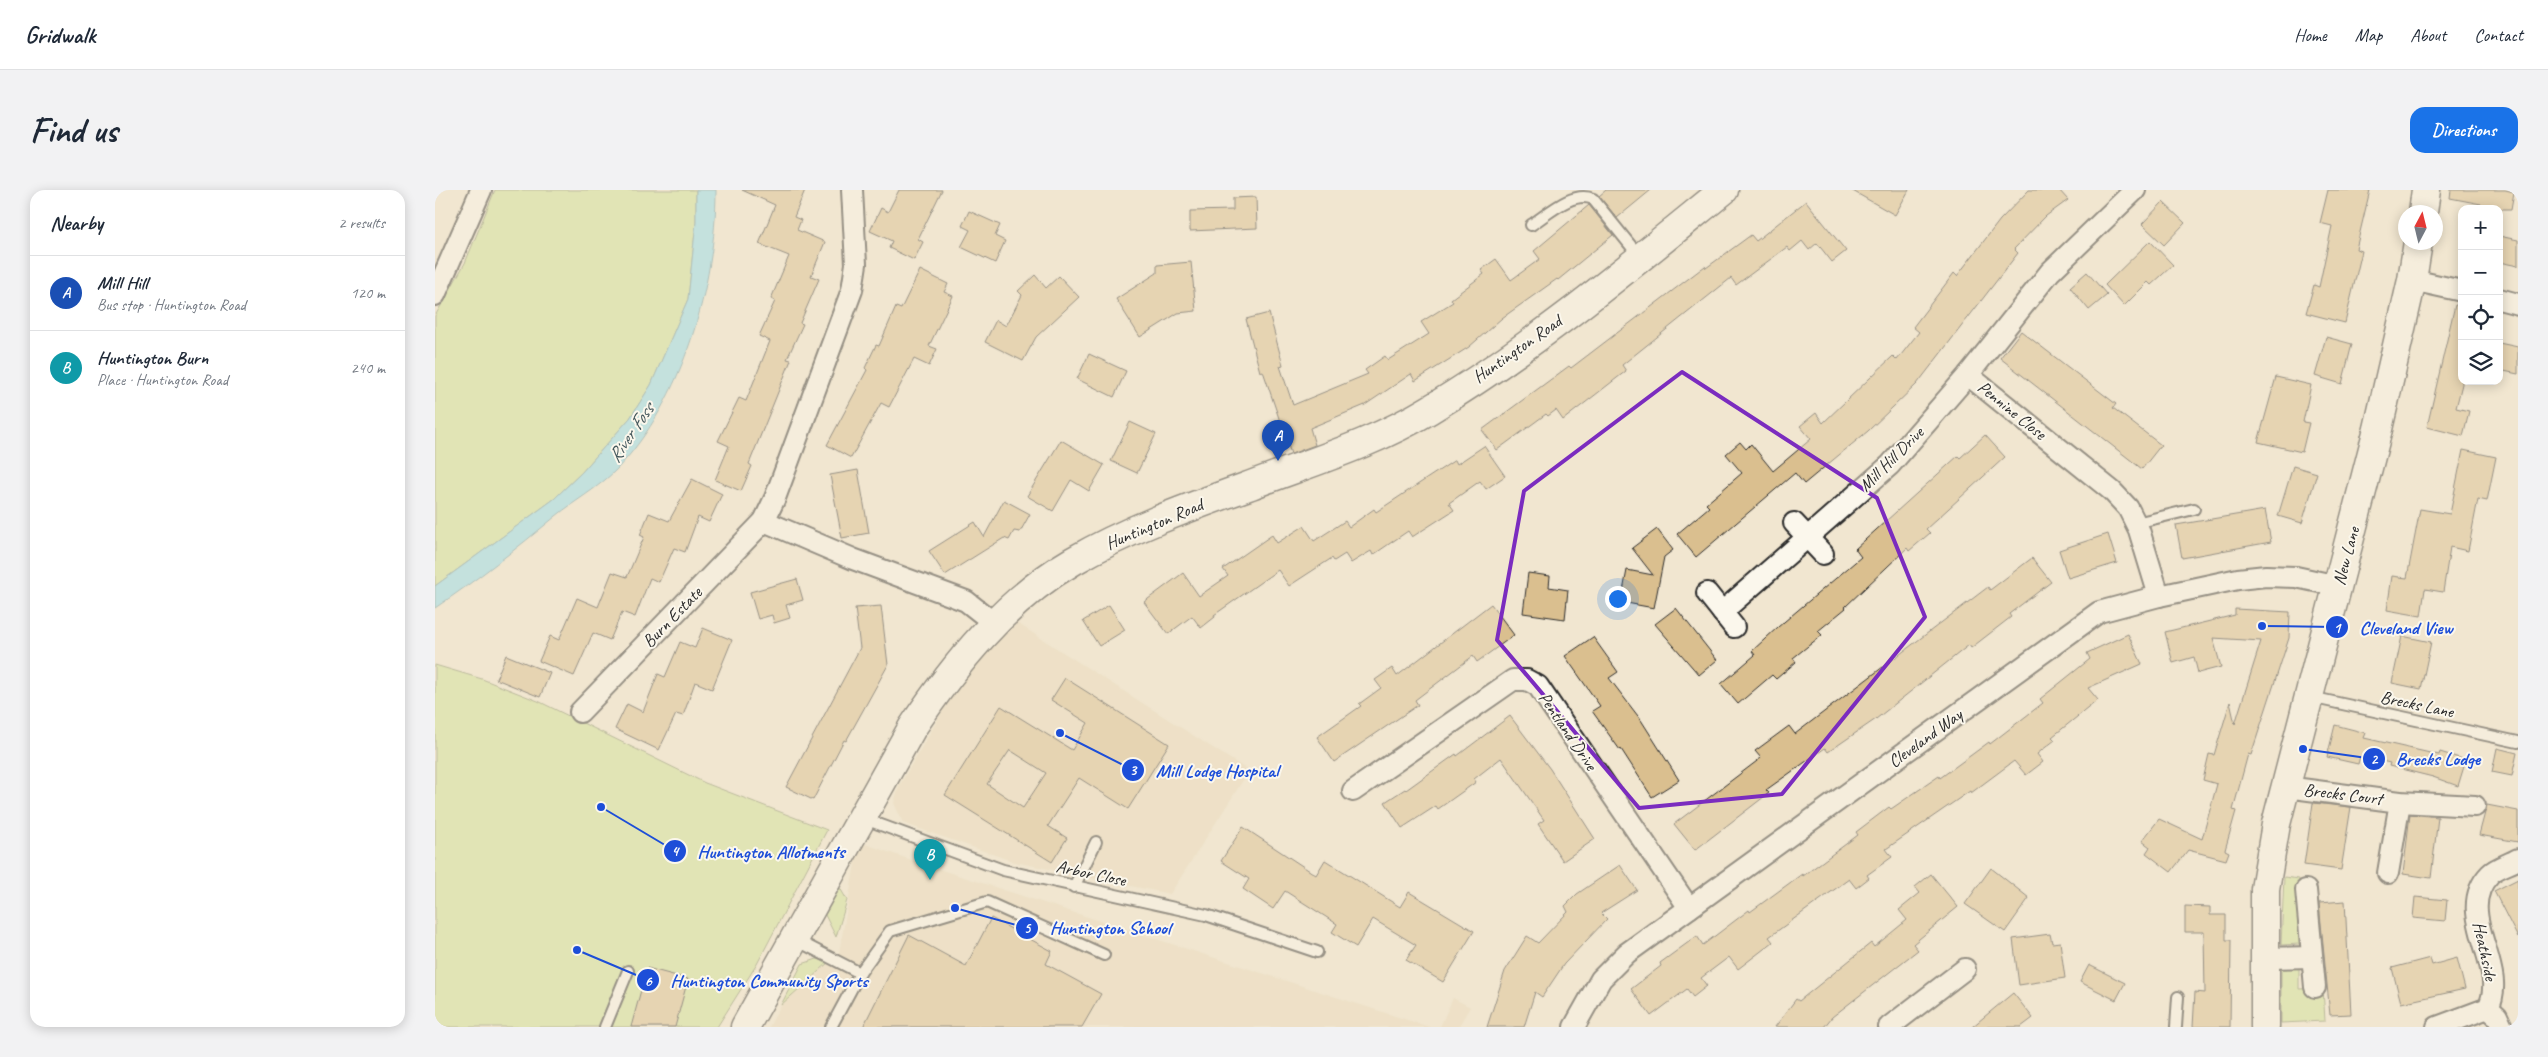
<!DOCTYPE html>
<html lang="en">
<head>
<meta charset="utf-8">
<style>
	body { margin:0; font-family:Caveat,sans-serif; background:#f2f2f3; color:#1f2937 }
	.controls { position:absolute; right:15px; top:15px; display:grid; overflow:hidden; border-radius:10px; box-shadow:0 2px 12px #0003 }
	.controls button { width:45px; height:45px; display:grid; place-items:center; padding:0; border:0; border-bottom:1px solid #e0e1e3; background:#fff; color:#1f2937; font:25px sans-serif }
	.compass { position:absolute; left:1963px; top:15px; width:45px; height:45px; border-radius:50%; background:#fff; box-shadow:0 2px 12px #0003; rotate:7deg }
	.you { position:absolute; left:1182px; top:408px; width:18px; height:18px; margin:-12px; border:4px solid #fff; border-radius:50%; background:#1a73e8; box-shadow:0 0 0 8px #1a73e833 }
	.badge { display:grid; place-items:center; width:32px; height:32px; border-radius:50%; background:#1a73e8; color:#fff; font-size:16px; font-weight:700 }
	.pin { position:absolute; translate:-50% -41px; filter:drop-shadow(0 1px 2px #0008) }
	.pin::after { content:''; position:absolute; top:26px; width:18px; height:15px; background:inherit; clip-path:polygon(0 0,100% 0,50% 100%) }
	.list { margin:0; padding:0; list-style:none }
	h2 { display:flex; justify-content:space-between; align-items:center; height:65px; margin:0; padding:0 20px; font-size:21px }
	h2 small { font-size:16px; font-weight:400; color:#747a83 }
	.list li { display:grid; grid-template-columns:32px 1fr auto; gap:15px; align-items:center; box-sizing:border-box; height:75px; padding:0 20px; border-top:1px solid #e0e1e3 }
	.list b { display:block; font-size:19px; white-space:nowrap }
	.list p { margin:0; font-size:16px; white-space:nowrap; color:#747a83 }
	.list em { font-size:16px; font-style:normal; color:#747a83 }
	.icon { flex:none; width:28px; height:28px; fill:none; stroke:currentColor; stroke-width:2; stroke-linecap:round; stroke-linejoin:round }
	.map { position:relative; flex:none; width:2083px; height:837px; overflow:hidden; border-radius:15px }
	header { display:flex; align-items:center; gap:30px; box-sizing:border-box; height:70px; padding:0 25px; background:#fff; border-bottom:1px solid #e0e1e3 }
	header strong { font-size:24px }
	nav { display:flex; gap:28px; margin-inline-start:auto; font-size:18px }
	.intro { display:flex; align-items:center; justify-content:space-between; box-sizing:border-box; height:120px; padding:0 30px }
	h1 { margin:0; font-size:35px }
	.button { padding:12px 22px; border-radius:15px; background:#1a73e8; color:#fff; font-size:18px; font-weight:700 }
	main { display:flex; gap:30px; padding:0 30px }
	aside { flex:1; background:#fff; border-radius:15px; box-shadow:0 2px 12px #0003 }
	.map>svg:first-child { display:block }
	.built { fill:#eadabc }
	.green { fill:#cfe296; stroke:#7d8660 }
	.water { fill:#8edbee; stroke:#6695a0 }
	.building { fill:#dabf8f; stroke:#2b2b2b; fill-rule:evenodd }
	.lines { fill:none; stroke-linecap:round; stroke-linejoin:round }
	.lane-casing { stroke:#2b2b2b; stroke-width:14 }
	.street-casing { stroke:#2b2b2b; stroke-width:24 }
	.secondary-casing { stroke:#2b2b2b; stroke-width:31 }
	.lane { stroke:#fbf7ec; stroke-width:10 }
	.street { stroke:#fbf7ec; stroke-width:20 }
	.secondary { stroke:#fbf7ec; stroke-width:28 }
	.marked { fill:none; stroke:#7b2cbf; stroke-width:4; stroke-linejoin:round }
	.labels { text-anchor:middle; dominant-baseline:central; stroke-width:4; stroke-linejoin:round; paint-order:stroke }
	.street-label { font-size:18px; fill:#2b2b2b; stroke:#fbf7ec }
	.water-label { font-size:19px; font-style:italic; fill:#44575c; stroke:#fbf7ec }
	.leader { fill:none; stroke:#1d4ed8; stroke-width:2 }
	.callout-dot { fill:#1d4ed8; stroke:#fbf7ec; stroke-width:2 }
	.mark-label { font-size:15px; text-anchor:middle; font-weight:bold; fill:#fff }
	.callout-label { font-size:19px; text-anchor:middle; font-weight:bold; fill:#1d4ed8; stroke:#fbf7ec; stroke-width:4; stroke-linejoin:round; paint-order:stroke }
</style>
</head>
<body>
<header>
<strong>Gridwalk</strong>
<nav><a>Home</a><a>Map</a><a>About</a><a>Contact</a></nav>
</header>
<div class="intro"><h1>Find us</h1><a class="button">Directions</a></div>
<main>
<aside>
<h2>Nearby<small>2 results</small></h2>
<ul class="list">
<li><span class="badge" style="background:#1a4fb4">A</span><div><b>Mill Hill</b><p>Bus stop · Huntington Road</p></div><em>120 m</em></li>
<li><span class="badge" style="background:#0f9aa8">B</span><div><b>Huntington Burn</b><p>Place · Huntington Road</p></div><em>240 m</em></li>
</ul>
</aside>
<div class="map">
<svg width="2083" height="837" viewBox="0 0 2083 837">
	<rect width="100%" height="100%" fill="#f1e6d0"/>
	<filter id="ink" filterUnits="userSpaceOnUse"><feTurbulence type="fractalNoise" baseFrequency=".02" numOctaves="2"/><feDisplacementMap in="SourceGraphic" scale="10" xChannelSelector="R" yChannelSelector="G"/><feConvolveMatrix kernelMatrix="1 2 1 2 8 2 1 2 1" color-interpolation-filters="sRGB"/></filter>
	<g filter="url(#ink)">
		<g class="built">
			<polygon points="582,433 814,581 735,704 580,672 468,633 459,613 464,596 517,505 550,463"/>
			<polygon points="424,652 488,674 994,837 334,837 346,815 404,763"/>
			<polygon points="1018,808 1035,817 1023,837 1005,837"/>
		</g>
		<g class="green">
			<polygon points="60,0 261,0 261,32 253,109 216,195 195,228 147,282 119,309 0,396 0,126 30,73"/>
			<polygon points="0,475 47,489 103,511 270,593 392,640 322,774 282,837 0,837"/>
			<polygon points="1849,687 1864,689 1864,754 1846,755"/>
			<polygon points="405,698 412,710 401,747 390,725"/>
			<polygon points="382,769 394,772 346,815 367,774"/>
			<polygon points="1846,777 1864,778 1864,799 1888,798 1890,831 1846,833"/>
		</g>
		<path class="water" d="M261,0H281C281,94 248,211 181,280C163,298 141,310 121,326C81,359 43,389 0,418V396L119,309L147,282L195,228L216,195L253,109L261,32Z"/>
		<g class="building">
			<polygon points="307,0 370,0 359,27 366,30 362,40 390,52 376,86 384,89 365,133 368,134 352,169 356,170 314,274 317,276 306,301 280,290 294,256 283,251 304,208 311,211 335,151 324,146 340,111 336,109 354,66 324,54 340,15"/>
			<polygon points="464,0 507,0 483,49 488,52 479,70 454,58 457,51 435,41 446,18 453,22"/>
			<polygon points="1171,0 1216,0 1182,28 1164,6"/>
			<polygon points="1416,0 1474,0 1460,25"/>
			<polygon points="1594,0 1624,0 1633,10 1611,26 1579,59 1583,63 1482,194 1433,241 1369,294 1360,283 1261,367 1242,344 1274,317 1271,314 1307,283 1291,264 1305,252 1311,259 1316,254 1338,281 1376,249 1365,236 1381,223 1388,233 1458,166 1462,170 1484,142 1478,137 1519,83 1522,86 1565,30"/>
			<polygon points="1893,0 1935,0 1921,59 1927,61 1910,133 1871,123 1879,95 1884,97 1897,36 1885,33"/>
			<polygon points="2016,0 2070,0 2079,2 2076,19 2045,19 2046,14 2015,8"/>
			<polygon points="821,7 822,38 755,41 755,21 798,20 798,8"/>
			<polygon points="1371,11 1411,61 1397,72 1382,53 1374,60 1367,51 1355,61 1352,57 1301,95 1296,88 1187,175 1191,181 1128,230 1121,220 1113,226 1111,224 1062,260 1047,240 1134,176 1136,178 1270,76 1271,78 1316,45 1321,51"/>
			<polygon points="1728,12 1750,33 1729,55 1707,34"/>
			<polygon points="1154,15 1178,45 1123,90 1122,89 1067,128 1034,157 980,191 976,184 930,215 875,238 880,255 856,264 828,181 825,182 811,129 834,123 848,175 845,176 858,215 933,184 930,180 950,166 953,170 994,144 986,132 1018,112 1016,109 1049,84 1046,80 1061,69 1076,90 1105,69 1099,61"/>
			<polygon points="534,21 565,35 560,46 570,51 560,73 526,57 535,40 527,36"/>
			<polygon points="2064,46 2083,50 2083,76 2064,72"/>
			<polygon points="1715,51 1738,75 1716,95 1713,92 1689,116 1670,95"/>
			<polygon points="756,72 761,121 743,123 705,147 681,109 722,83 722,75"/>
			<polygon points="485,80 513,94 509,102 518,106 494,156 502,159 494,176 479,169 454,217 446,213 416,268 392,255 432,180 430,178 441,155 444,156 461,117 466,119"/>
			<polygon points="1652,82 1672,105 1654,120 1635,97"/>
			<polygon points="600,85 611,98 624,86 644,107 601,147 588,171 550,152 561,130 571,136 587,105 583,101"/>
			<polygon points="2020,115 2027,116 2027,194 2021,218 2034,221 2028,246 1992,237"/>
			<polygon points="1586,141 1681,214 1678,218 1726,255 1707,279 1565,168"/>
			<polygon points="1891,147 1917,154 1907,194 1880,186"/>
			<polygon points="2064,153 2083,157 2083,184 2064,180"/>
			<polygon points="654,164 691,181 679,207 642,189"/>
			<polygon points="1841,187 1876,195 1868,232 1874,233 1867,262 1823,252"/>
			<polygon points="695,232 721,244 702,283 676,271"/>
			<polygon points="1550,245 1570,267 1491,339 1495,343 1474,361 1472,358 1410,417 1411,418 1383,441 1387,445 1358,468 1361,472 1341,489 1337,485 1303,514 1286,494 1320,465 1317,461 1343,437 1426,367 1420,359 1523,266 1525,268"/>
			<polygon points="626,250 669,275 654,301 636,290 618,321 592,306"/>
			<polygon points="1049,256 1070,286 1051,299 1045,291 1014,313 1019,320 977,347 973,341 938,365 936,361 916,373 910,364 899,371 897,368 854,396 843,380 779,425 780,427 766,438 757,426 733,444 709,412 748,383 764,406 793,386 788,379 837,345 842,353 869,336 879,351 910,331 914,337 939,319 941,322 1020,270 1022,274"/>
			<polygon points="2028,260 2061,267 2052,311 2043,309 2033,361 2015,357 2008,402 1990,399 1986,426 1952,420 1957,386 1972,388 1985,319 2015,324"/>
			<polygon points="1858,276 1882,283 1867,333 1843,326"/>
			<polygon points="423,280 434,343 407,348 395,285"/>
			<polygon points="257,289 287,304 274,332 263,327 250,362 239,358 224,392 215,388 200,427 187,422 175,450 158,443 139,486 104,471 115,446 124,450 142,408 163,417 177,382 192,387 209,347 205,345 214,323 234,331"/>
			<polygon points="569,310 595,324 585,342 579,341 574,350 569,348 510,385 494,361 540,332 549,347"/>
			<polygon points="1830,320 1836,352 1747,368 1741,335"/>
			<polygon points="1222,339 1238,360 1229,367 1219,418 1186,412 1192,380 1218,385 1197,358"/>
			<polygon points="1673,344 1682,373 1633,388 1624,360"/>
			<polygon points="1597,368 1616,392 1574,424 1576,427 1536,458 1534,455 1441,529 1393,562 1390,558 1331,600 1334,603 1260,660 1239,634 1326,568 1320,561 1354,536 1360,544 1553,397 1555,400"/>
			<polygon points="1093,383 1115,386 1114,397 1133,400 1130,429 1088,423"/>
			<polygon points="362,389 368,410 351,415 355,428 339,433 337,425 323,429 315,402"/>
			<polygon points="1056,414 1079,445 1042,472 1038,466 980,510 983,515 899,572 882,547 926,516 924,514 946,498 940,490 957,478 962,486"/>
			<polygon points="674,415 690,440 664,456 648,431"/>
			<polygon points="446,416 453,475 411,551 409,550 378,610 351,597 425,458 420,418"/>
			<polygon points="1241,418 1282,470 1264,485 1220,434"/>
			<polygon points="1800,419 1855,422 1854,448 1816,565 1813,564 1798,620 1801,621 1790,660 1794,662 1791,670 1753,660 1736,682 1711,663 1715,657 1707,651 1724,629 1767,649 1782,594 1768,590 1774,564 1779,565 1795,512 1800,534 1826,451 1778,448 1786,477 1763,483 1759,467 1738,473 1730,442 1800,425"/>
			<polygon points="268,438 297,450 277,499 260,492 248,526 241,524 224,560 180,539 192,514 208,522 223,484 230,487 245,452 260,458"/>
			<polygon points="1693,444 1707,474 1653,498 1663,510 1617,547 1620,550 1602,564 1608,572 1591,585 1579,571 1536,603 1535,601 1451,659 1457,667 1432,685 1434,688 1421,698 1414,689 1334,747 1338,752 1303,779 1294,767 1266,788 1272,796 1258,807 1252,799 1216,826 1196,799 1226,776 1225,773 1262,746 1268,755 1314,720 1315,722 1367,684 1368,686 1423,645 1421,642 1454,617 1456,619 1504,586 1505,588 1554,552 1555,554 1608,513 1605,509 1655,469 1652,463"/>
			<polygon points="1967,446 1996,452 1986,499 1957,493"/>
			<polygon points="1158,447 1183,482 1174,488 1206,530 1244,590 1217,607 1186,559 1185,560 1157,521 1165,516 1130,466"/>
			<polygon points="71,465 115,483 105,507 61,489"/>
			<path d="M630,488L734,554L693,619L644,588L613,636L632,648L617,672L510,605L566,516L637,560L653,533L616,510ZM575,560L611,583L588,618L552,594Z"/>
			<polygon points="1075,526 1115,579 1160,649 1128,671 1103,634 1109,630 1066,568 1039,589 1041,592 1003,619 1001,616 967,638 950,612 970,599 971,600 1021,564 1022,566"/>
			<polygon points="1900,535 1931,543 1929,548 2004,565 2005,562 2031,570 2023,596 1998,587 1954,576 1955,573 1925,566 1923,574 1892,567"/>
			<polygon points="2062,558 2082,563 2077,586 2057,582"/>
			<polygon points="1878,613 1916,617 1906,680 1869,675"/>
			<polygon points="2052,615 2083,621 2083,652 2044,645"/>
			<polygon points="1975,624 2003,627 1996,688 1968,684"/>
			<polygon points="808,637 881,685 890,670 965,717 974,702 1039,741 1008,792 971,770 981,755 938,729 921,757 897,742 902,734 850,701 838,719 808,699 814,689 786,671"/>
			<polygon points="1185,675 1202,700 1166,723 1172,729 1129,774 1107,807 1100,802 1089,837 1052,837 1070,781 1092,746 1103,753 1133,722 1130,716 1142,704"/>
			<polygon points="1556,678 1594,708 1570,742 1530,714"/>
			<polygon points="1496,684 1523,717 1478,754 1483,760 1397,827 1389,837 1340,837 1361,809 1364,811 1436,753 1439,757 1472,730 1464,720 1485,703 1480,697"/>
			<polygon points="2083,689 2083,748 2059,701"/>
			<polygon points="1980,707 2012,710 2010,731 1978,728"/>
			<polygon points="1910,711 1916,824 1895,825 1884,713"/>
			<polygon points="1750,716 1775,717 1775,725 1791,725 1791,750 1796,750 1795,837 1758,837 1760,802 1770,803 1769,742 1750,742"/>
			<polygon points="556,728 617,761 611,774 666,804 647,837 428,837 474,745 531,776"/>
			<polygon points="1615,744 1617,753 1625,752 1630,788 1584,795 1578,749"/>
			<polygon points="1995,768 1997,775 2022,768 2030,799 1966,813 1957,778"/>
			<polygon points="1654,775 1690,793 1681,810 1645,792"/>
			<polygon points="212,778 253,789 240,837 196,837"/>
			<polygon points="1578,803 1598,828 1586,837 1537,837"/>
		</g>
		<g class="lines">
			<defs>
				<g id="lane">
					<path d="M1096,35C1113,24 1138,0 1158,9L1204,66"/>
					<polyline points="1701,333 1759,319"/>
					<polyline points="1875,507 2083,552"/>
					<polyline points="427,628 568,680 771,725 882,762"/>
					<polyline points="639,697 661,652"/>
					<polyline points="361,750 425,783 396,837"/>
					<polyline points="425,783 455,741 552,712 669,765"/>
					<polyline points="170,837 193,781"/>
					<polyline points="1741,837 1743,807"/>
				</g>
				<g id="street">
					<polyline points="1977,90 2027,101"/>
					<polyline points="0,105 46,0"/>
					<polyline points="2064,109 2083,114"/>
					<polyline points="1533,185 1677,301 1693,318 1704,340 1724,406"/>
					<polyline points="329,331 418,369 531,411 559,433"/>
					<polyline points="1359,333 1388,364"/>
					<polyline points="1272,403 1299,437"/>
					<polyline points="1287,422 1455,275 1533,185 1615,82 1700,0"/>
					<polyline points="145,522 329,331 340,308 417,100 421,74 417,0"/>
					<polyline points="1851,597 1965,612 2040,616"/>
					<polyline points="918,601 1078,490 1092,490 1103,496 1254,718"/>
					<polyline points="1953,683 1965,612"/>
					<polyline points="1871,700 1880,797"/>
					<polyline points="1829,768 1877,767"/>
					<polyline points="2053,818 2062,826 2067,837"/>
					<polyline points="1139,837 1166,789 1192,763 1664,422 1724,406 1803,389 1831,386 1861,387 1903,396"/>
					<polyline points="1454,837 1530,779"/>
					<path d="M2002,837L2053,818C2075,777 2017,723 2055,684C2062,677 2075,674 2083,669"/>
				</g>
				<g id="secondary">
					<polyline points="1988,22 1991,0"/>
					<path d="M310,837L477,538C519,475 571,410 638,371C693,339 755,317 816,295C876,272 938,254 994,220C1099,157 1194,77 1289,0"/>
					<polyline points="1830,837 1830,699 1841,634 1943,239 1977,90 1983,52"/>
				</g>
			</defs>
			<use href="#lane" class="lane-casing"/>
			<use href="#street" class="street-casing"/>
			<use href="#secondary" class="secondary-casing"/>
			<use href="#lane" class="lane"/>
			<use href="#street" class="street"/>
			<use href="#secondary" class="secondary"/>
		</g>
	</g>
	<path d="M0 0H2083V837H0ZM1247,182L1442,308L1490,427L1347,604L1204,618L1062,450L1089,301Z" fill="#f1e6d0" fill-opacity=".55" fill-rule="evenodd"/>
	<path class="marked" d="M1247,182L1442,308L1490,427L1347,604L1204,618L1062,450L1089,301Z"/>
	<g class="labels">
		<g class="street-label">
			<text transform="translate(1082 159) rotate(-35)">Huntington Road</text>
			<text transform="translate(1577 220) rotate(39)">Pennine Close</text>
			<text transform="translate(1456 269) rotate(-45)">Mill Hill Drive</text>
			<text transform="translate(719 334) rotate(-23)">Huntington Road</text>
			<text transform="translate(1911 366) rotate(-75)">New Lane</text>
			<text transform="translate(237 427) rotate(-46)">Burn Estate</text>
			<text transform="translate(1982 514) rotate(12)">Brecks Lane</text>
			<text transform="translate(1133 541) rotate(56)">Pentland Drive</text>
			<text transform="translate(1490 548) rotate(-36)">Cleveland Way</text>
			<text transform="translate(1908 604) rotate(7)">Brecks Court</text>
			<text transform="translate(656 683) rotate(12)">Arbor Close</text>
			<text transform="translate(2050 761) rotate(78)">Heathside</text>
		</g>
		<g class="water-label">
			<text transform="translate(196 243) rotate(-56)">River Foss</text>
		</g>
	</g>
	<path class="leader" d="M1827 436L1902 437M1868 559L1939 569M625 543L698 580M166 617L240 661M520 718L592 738M142 760L213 790"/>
	<g class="callout-dot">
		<circle cx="1827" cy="436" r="5"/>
		<circle cx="1868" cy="559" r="5"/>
		<circle cx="625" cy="543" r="5"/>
		<circle cx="166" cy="617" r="5"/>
		<circle cx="520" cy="718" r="5"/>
		<circle cx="142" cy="760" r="5"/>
		<circle cx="1902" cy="437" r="12"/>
		<circle cx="1939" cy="569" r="12"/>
		<circle cx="698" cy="580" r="12"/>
		<circle cx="240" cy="661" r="12"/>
		<circle cx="592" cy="738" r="12"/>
		<circle cx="213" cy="790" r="12"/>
	</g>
	<g class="mark-label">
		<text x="1902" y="443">1</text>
		<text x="1939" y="574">2</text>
		<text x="698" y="585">3</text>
		<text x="240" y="666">4</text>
		<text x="592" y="743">5</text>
		<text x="213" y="796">6</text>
	</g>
	<g class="callout-label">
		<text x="1971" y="444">Cleveland View</text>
		<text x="2003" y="575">Brecks Lodge</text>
		<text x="782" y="587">Mill Lodge Hospital</text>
		<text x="336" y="668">Huntington Allotments</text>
		<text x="675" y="744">Huntington School</text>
		<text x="334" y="797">Huntington Community Sports</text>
	</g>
</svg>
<div class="controls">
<button>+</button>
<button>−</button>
<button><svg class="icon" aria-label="locate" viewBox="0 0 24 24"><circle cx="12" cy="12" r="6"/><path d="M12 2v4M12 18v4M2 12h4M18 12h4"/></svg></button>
<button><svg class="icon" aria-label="layers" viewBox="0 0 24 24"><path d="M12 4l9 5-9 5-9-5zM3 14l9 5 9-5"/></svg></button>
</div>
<svg class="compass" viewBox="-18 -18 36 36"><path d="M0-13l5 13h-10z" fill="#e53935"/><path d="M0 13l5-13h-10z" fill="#747a83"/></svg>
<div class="you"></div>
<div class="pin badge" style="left:843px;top:271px;background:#1a4fb4">A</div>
<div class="pin badge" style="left:495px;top:690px;background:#0f9aa8">B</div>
</div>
</main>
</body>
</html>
